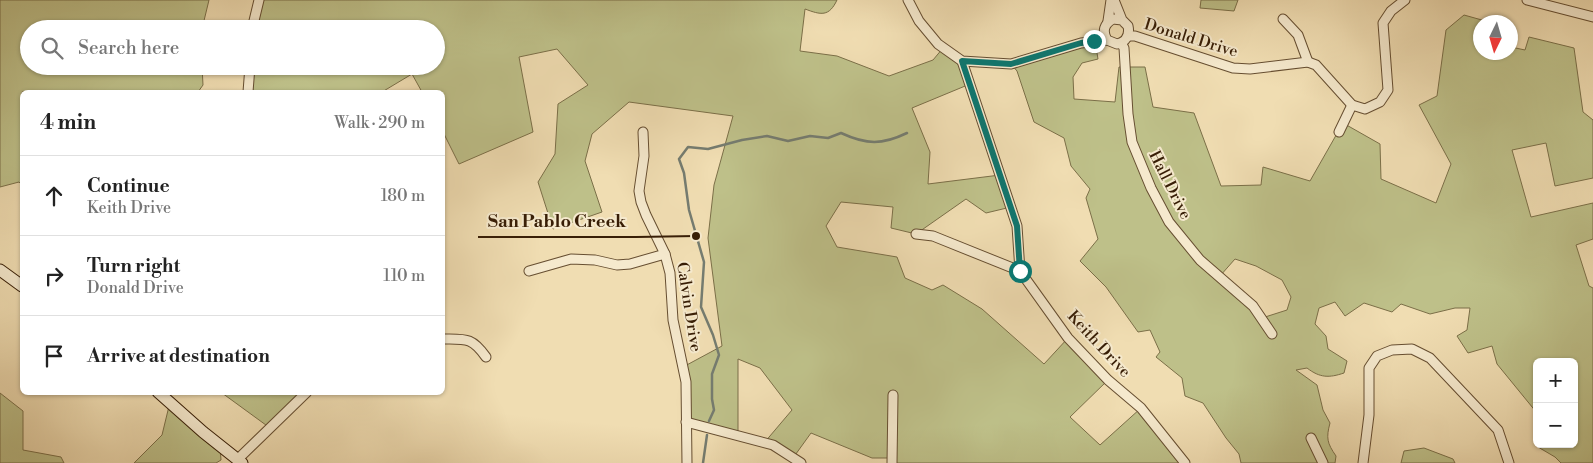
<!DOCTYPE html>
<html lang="en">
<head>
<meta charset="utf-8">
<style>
	body { margin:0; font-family:"Libre Bodoni",serif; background:#f2f2f2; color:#222 }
	.controls { position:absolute; right:15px; bottom:15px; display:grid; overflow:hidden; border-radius:8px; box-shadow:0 1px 4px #0004 }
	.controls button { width:45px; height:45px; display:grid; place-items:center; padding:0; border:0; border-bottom:1px solid #e0e0e0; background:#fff; color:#222; font:25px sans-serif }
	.compass { position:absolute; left:1473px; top:15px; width:45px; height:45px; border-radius:50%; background:#fff; box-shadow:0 1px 4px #0004; rotate:185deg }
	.stop { position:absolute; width:15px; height:15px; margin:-11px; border:4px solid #0f766e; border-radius:50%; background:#fff }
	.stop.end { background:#0f766e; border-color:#fff; box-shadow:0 1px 5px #0008 }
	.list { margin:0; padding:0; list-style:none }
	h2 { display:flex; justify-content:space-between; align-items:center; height:65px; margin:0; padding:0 20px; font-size:21px }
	h2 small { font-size:16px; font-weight:400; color:#767676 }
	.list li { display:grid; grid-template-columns:32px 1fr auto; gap:15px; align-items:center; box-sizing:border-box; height:80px; padding:0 20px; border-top:1px solid #e0e0e0 }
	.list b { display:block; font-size:19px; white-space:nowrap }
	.list p { margin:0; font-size:16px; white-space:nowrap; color:#767676 }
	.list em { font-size:16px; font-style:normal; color:#767676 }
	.icon { flex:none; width:28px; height:28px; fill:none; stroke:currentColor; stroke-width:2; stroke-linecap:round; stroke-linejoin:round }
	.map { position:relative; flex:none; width:1593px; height:463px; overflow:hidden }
	.search { position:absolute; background:#fff; box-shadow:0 1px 4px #0004; left:20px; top:20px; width:425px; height:55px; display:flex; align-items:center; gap:12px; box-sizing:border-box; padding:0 18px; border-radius:28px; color:#767676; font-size:19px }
	.panel { position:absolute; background:#fff; box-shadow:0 1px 4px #0004; left:20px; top:90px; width:425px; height:305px; border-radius:8px }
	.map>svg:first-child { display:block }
	.green { fill:#bec089; stroke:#7b6f48; fill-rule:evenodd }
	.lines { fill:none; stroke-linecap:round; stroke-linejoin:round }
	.stream { stroke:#757c70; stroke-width:2.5 }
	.street-casing { stroke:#664e31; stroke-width:11 }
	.secondary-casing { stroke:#381e06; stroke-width:13 }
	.street { stroke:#f5e9cd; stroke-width:9 }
	.secondary { stroke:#f5e9cd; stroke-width:11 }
	.route { stroke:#0f766e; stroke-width:6 }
	.labels { text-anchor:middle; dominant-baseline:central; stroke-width:4; stroke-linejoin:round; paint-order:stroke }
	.street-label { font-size:16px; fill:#381e06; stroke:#f5e9cd }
	.leader { fill:none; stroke:#381e06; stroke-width:2 }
	.callout-dot { fill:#381e06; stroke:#f5e9cd; stroke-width:2 }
	.callout-label { font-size:18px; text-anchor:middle; font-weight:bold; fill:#381e06; stroke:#f5e9cd; stroke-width:4; stroke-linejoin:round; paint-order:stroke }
</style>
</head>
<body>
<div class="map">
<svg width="1593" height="463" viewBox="0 0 1593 463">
	<rect width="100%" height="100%" fill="#f0ddb2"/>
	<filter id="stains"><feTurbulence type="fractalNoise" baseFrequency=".004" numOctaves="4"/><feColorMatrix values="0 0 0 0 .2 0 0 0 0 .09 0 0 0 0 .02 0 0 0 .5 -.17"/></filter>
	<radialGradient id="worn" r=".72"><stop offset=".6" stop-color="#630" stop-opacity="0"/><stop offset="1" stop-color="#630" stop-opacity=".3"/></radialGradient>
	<g class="green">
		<polygon points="0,0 209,0 202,29 29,29 29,66 202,66 203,85 198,92 22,92 22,185 19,182 0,187"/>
		<path d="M259,0H837C829,17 821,15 805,9L800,51L837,56L889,76L933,60L943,48L962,61L970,84L912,108L930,152L928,184L1000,175L1011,207L986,213L966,199L916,234L891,228L893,207L841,202L826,226L837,247L897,257L905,278L932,290L943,285L982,309L1044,364L1068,338L1108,380L1070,417L1100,445L1141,408L1185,463H892V458H872L811,433L793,458L764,443L792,410L760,368L738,359V436L686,422L683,367L722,346L708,238L714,185L733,116L629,102L592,134L585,161L602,212L553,229L538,182L555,154L558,104L588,85L557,49L519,57L533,132L459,164L443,132L442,92H422L412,74L382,92H248L250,66H436V29H252Z"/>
		<polygon points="1201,0 1238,0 1234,11 1200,8"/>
		<path d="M1464,15L1489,22H1480V52H1510L1511,47L1525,50L1529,37L1574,48L1583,112L1593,120V178L1555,186L1546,143L1512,150L1531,217L1593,203V239L1576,245L1589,286L1593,288V463H1561L1555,457L1538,447V444H1574V362H1537V413L1497,364L1492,346L1468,353L1457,336L1467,330L1470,308H1455L1430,314L1401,304L1392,312L1364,303L1345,316L1335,302L1319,308L1315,324L1326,336L1328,349L1347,361L1344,373C1329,378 1320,378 1307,368L1296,370L1317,385L1323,410L1330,423C1326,438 1327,443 1336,456L1335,463H1241L1239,454L1226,438L1203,403L1185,396L1182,378L1156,357L1160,352L1150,330L1138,332L1106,287L1080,261L1098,239L1086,198L1090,189L1071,166L1064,138L1034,122L1017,71L1011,64L1095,41L1098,59L1082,63L1073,77L1074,99L1115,102L1119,67H1145L1153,107L1194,113L1221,186L1261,185L1263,167L1310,181L1343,123L1380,144L1381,179L1436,203L1451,164L1419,105L1437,96L1446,30ZM1235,259L1256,266L1282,280L1291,297L1287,310L1262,318L1220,276Z"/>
		<polygon points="0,393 23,411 23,450 61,457 64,463 0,463"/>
		<polygon points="222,393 295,393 300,399 270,428"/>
		<polygon points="170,402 220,446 221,460 216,463 134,463 162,435"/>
		<polygon points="1424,448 1453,459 1455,463 1401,463 1404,451"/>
	</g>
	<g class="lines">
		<g class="stream">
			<path d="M709,421L714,410L712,399V374L719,355L713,335L701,307L704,262L689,210L684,173L679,159L688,147L708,149L742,140L767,136L788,141L810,136L828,138L841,133C867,145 882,145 907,133"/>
			<polyline points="703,463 707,435"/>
		</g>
		<defs>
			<g id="street">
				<polyline points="908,0 919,21 938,44 962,61 1011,64 1081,43 1107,40"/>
				<path d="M1114,0L1122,20L1128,26C1130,35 1126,42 1117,44L1107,40C1102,31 1104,24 1113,19L1122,20"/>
				<polyline points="1527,0 1593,17"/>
				<polyline points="1283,19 1298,35 1308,62"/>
				<polyline points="1108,21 1111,0"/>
				<polyline points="252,29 259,0"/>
				<polyline points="1128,36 1135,36 1233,68 1250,69 1308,62 1316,65 1352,105 1365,109 1380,102 1388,90 1383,23 1391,11 1405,0"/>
				<polyline points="1121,43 1124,48 1128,114 1132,142 1151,188 1169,222 1200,260 1253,306 1272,334"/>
				<polyline points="962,61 1017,226 1020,271 1068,338 1108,380 1141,408 1185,463"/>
				<polyline points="248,92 250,66"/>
				<polyline points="643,132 644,156 639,191 641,202 646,215 665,254 670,273 673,320 686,382 687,463"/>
				<polyline points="1339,132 1352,105"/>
				<polyline points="916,234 933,236 1020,271"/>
				<polyline points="529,271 571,259 595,260 617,265 630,264 665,254"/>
				<path d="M442,339C466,339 472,337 486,357"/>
				<polyline points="686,422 773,445 801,463"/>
				<polyline points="1311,438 1323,463"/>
				<polyline points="237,460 307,392"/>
				<polyline points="892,463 893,395"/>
				<polyline points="1363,463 1369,415 1369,368 1377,356 1392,350 1412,349 1430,358 1498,430 1509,463"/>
			</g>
			<g id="secondary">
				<polyline points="0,270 22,286"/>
				<polyline points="158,392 203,432 242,463"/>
			</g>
		</defs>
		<use href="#street" class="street-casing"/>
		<use href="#secondary" class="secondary-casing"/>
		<use href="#street" class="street"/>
		<use href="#secondary" class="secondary"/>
	</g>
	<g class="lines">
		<polyline class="route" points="1020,271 1017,226 962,61 1011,64 1081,43 1094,41"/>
	</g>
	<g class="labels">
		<g class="street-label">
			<text transform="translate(1191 38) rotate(17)">Donald Drive</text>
			<text transform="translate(1170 185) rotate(63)">Hall Drive</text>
			<text transform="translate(689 307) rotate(81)">Calvin Drive</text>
			<text transform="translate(1099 344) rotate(47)">Keith Drive</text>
		</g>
	</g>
	<path class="leader" d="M696 236L636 237H478"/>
	<circle class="callout-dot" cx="696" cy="236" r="5"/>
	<g class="callout-label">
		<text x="557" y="227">San Pablo Creek</text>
	</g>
	<rect width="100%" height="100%" filter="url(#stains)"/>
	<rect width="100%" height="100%" fill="url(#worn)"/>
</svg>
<div class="controls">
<button>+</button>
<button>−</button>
</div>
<svg class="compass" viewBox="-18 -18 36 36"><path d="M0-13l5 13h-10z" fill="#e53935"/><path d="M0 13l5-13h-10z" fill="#767676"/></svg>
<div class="stop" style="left:1020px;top:271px"></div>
<div class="stop end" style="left:1094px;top:41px"></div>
<div class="search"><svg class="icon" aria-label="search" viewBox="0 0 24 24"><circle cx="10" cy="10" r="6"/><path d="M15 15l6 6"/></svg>Search here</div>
<section class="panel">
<h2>4 min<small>Walk · 290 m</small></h2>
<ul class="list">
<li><svg class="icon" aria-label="ahead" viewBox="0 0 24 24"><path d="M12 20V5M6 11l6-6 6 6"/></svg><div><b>Continue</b><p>Keith Drive</p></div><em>180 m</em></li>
<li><svg class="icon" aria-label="right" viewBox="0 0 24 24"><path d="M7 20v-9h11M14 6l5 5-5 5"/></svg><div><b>Turn right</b><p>Donald Drive</p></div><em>110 m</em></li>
<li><svg class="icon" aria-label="arrive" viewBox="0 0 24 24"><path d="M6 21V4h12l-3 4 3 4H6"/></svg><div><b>Arrive at destination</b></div></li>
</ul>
</section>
</div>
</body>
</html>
